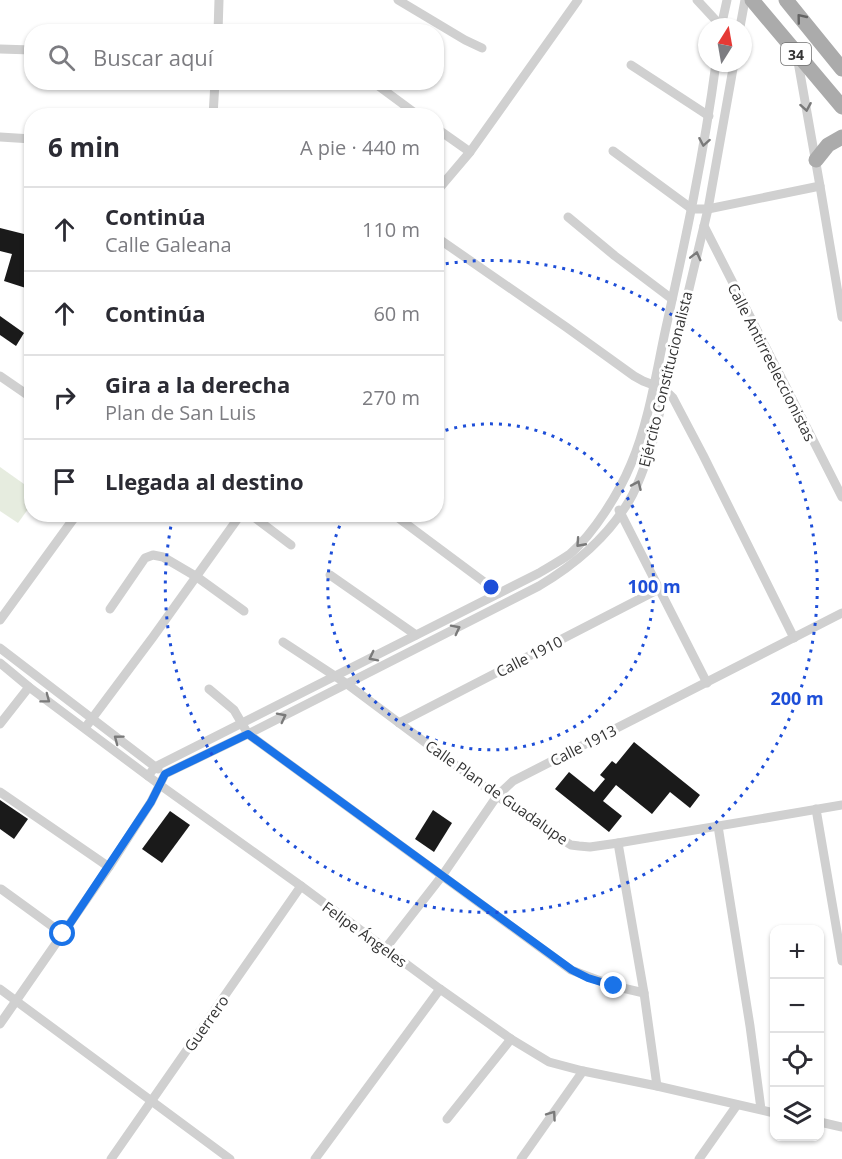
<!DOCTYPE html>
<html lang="es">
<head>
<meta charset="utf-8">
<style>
	body { margin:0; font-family:"Open Sans",sans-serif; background:#f2f2f3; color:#2b2b33 }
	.controls { position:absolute; right:18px; bottom:18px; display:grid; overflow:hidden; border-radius:12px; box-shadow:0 2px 4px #0004 }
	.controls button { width:54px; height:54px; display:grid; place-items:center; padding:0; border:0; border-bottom:2px solid #e1e1e2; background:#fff; color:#2b2b33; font:30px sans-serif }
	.compass { position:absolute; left:698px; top:18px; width:54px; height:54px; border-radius:50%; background:#fff; box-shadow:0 2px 4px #0004; rotate:11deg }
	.stop { position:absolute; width:18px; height:18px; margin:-14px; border:4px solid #1a73e8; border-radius:50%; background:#fff }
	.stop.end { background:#1a73e8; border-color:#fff; box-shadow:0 2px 6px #0008 }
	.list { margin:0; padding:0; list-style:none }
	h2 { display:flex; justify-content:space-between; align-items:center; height:78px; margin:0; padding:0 24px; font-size:26px }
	h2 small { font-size:20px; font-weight:400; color:#7c7c81 }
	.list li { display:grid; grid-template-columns:39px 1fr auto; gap:18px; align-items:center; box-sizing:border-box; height:84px; padding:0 24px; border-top:2px solid #e1e1e2 }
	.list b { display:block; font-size:22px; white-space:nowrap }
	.list p { margin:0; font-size:20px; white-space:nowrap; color:#7c7c81 }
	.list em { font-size:20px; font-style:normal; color:#7c7c81 }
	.icon { flex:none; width:33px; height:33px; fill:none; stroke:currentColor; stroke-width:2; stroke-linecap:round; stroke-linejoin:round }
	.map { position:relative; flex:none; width:842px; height:1159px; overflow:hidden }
	.search { position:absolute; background:#fff; box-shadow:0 2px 4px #0004; left:24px; top:24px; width:420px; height:66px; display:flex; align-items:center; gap:15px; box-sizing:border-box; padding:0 21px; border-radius:24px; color:#7c7c81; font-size:22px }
	.panel { position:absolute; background:#fff; box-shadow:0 2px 4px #0004; left:24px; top:108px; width:420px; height:414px; border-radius:24px }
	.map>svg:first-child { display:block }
	.green { fill:#e6ecdf }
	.building { fill:#1a1a1a }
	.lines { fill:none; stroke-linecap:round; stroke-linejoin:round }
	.minor { stroke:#d0d0d0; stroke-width:9 }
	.primary { stroke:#ababab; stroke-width:15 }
	.oneway { stroke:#636363 }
	.oneway2 { stroke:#7a7a7a }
	.route { stroke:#1a73e8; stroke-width:8 }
	.ring { fill:none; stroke:#1d4ed8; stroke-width:3; stroke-dasharray:3 6 }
	.labels { text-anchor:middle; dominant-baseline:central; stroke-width:6; stroke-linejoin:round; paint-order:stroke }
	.shield { fill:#fff; stroke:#707070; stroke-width:1.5 }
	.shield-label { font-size:14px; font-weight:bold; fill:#333 }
	.street-label { font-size:15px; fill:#333; stroke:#fff }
	.centre { fill:#1d4ed8; stroke:#fff; stroke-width:3 }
	.ring-label { font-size:18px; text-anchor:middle; font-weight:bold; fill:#1d4ed8; stroke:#fff; stroke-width:6; stroke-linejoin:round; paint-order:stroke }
</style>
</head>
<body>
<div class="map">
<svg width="842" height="1159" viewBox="0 0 842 1159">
	<rect width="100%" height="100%" fill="#fff"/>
	<polygon class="green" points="0,467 31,489 31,505 18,523 0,511"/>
	<g class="building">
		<polygon points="0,228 32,236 32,290 4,281 12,254 0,251"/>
		<polygon points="0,316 24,333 16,346 0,335"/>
		<polygon points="634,742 700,795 690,808 670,792 652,814 616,785 603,801 622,816 609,832 555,789 569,772 594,792 605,779 600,775 612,761 616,764"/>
		<polygon points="0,800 28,819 14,839 0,829"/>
		<polygon points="433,810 452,823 434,852 415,839"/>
		<polygon points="170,811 190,825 162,863 142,849"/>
	</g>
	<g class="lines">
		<g class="minor">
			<polyline points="398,0 465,40 482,48"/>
			<polyline points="697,0 722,27"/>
			<polyline points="721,27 727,0"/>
			<polyline points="740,27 745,0"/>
			<polyline points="218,32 219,0"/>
			<polyline points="0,49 32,50"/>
			<polyline points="797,56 820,186 842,317"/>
			<polyline points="631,65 709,116"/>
			<polyline points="373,82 419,116"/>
			<polyline points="213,116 215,82"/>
			<polyline points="436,128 470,152"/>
			<polyline points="0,137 32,139"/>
			<polyline points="613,151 692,209 708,209 820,186"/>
			<polyline points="436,192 470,152 578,0"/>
			<polyline points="568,217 615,256 672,299"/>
			<polyline points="704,226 842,497"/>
			<polyline points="436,237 566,327 634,376 643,381 664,389 673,398 703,455 794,638"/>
			<polyline points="0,376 32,398"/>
			<polyline points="619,510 707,683"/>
			<polyline points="250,514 291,545"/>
			<polyline points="393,514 499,593"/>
			<polyline points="330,575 416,635"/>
			<polyline points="110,609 145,558 153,555 163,557 197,577 244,611"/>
			<polyline points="0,620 77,514"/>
			<polyline points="283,642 347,684 497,796 553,834 571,845 579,846 590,847 618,843 842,805"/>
			<polyline points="0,648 158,769"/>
			<polyline points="0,663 29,687 160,785 301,886 440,989 511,1039 549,1062 583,1071 657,1086 774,1113"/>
			<polyline points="209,689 234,710 248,734 571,970 614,986 644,993"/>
			<polyline points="399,723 659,589"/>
			<polyline points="0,724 29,687"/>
			<polyline points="85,728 153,637 241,514"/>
			<path d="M148,776L155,767L539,573C549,567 560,561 570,554C594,533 619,493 631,464C648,425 656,374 665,332C685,242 704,154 716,63"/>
			<polyline points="0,792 109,867"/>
			<polyline points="816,809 842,961"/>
			<polyline points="718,826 750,1026 761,1109"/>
			<polyline points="618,843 644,993 657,1086"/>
			<polyline points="1,889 63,934"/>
			<polyline points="385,949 442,876 497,796 513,781 842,613"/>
			<polyline points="0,989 230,1159"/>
			<path d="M0,1024L109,867L151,802L165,774L248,734L539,586C576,564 607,538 629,501C639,485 644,466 651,449L708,209L734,63"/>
			<polyline points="447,1119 511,1039"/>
			<polyline points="820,1122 842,1127"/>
			<polyline points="111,1159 301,886"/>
			<polyline points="315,1159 440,989"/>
			<polyline points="521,1159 583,1071"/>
			<polyline points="699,1159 737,1105"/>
		</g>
		<g class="primary">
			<polyline points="752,0 842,107"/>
			<polyline points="786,0 842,69"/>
			<polyline points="816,160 828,145 842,137"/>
		</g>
	</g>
	<defs><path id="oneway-chevron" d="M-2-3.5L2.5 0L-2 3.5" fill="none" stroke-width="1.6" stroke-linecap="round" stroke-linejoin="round" transform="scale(1.5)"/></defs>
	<use class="oneway" href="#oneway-chevron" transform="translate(801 18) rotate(-129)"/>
	<g class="oneway2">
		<use href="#oneway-chevron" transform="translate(806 107) rotate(80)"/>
		<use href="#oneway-chevron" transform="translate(704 142) rotate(100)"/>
		<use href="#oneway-chevron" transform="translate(696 256) rotate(-76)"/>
		<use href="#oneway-chevron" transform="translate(637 485) rotate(-66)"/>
		<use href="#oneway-chevron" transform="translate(580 543) rotate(132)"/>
		<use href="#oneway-chevron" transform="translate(456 629) rotate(-27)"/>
		<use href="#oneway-chevron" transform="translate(373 657) rotate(153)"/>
		<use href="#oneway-chevron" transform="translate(46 699) rotate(37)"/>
		<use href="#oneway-chevron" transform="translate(282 717) rotate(-27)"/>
		<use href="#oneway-chevron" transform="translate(118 739) rotate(-143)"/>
		<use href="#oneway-chevron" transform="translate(552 1115) rotate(-55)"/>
	</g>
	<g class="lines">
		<polyline class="route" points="63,934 151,802 165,774 248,734 572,970 588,978 614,986"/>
	</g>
	<g class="ring">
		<path d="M437 433A163 163 0 1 1 344 516"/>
		<path d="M437 265A326 326 0 1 1 173 516"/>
	</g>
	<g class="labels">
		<rect class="shield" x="781" y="43" width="30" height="22" rx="4.5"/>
		<g class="shield-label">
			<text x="796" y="54">34</text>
		</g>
		<g class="street-label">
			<text transform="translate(772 362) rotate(63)">Calle Antirreeleccionistas</text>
			<text transform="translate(665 379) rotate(-76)">Ejército Constitucionalista</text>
			<text transform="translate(529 656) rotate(-27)">Calle 1910</text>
			<text transform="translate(583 745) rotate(-27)">Calle 1913</text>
			<text transform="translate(497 792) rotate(35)">Calle Plan de Guadalupe</text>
			<text transform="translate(365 934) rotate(36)">Felipe Ángeles</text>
			<text transform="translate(206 1023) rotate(-55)">Guerrero</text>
		</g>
	</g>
	<circle cx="491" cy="587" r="9" class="centre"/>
	<g class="ring-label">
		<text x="654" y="593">100 m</text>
		<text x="797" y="705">200 m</text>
	</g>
</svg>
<div class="controls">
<button>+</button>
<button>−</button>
<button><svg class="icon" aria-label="locate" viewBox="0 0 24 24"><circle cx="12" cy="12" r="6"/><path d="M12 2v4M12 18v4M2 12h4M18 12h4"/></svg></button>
<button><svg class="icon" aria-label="layers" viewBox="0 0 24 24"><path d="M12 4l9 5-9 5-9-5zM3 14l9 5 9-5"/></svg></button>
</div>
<svg class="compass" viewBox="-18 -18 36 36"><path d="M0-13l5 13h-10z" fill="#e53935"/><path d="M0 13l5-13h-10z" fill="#7c7c81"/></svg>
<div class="stop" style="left:63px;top:934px"></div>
<div class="stop end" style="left:614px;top:986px"></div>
<div class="search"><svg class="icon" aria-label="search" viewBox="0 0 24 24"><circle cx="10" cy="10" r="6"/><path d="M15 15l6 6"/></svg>Buscar aquí</div>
<section class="panel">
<h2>6 min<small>A pie · 440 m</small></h2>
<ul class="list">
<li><svg class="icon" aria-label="ahead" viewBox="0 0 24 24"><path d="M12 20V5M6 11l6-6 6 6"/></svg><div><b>Continúa</b><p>Calle Galeana</p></div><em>110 m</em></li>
<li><svg class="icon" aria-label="ahead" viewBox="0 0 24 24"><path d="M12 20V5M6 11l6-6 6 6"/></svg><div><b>Continúa</b></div><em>60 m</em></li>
<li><svg class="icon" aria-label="right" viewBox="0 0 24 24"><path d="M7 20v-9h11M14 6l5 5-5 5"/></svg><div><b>Gira a la derecha</b><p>Plan de San Luis</p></div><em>270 m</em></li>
<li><svg class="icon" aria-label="arrive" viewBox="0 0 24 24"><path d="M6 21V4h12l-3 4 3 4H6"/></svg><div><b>Llegada al destino</b></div></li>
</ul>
</section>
</div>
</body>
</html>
